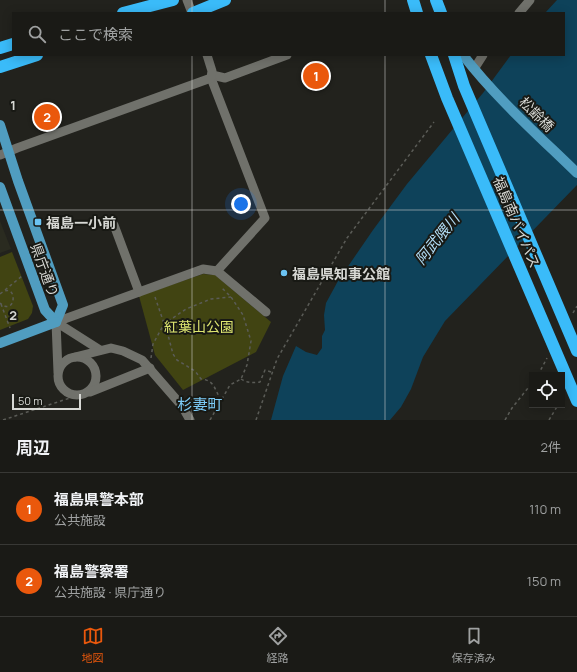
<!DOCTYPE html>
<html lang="ja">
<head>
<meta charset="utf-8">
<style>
	body { margin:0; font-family:Manrope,"Noto Sans JP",sans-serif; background:#272723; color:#f1f3f6 }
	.controls { position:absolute; right:12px; bottom:12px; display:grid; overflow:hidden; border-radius:0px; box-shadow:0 2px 10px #0003 }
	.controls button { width:36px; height:36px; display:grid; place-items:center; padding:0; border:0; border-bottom:1px solid #383835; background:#1a1a16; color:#f1f3f6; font:20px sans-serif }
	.scale { position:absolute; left:12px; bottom:10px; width:69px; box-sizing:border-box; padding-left:4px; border:2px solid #d7d8d4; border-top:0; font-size:11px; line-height:14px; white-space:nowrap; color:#d7d8d4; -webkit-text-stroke:3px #181914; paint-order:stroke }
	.you { position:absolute; left:241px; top:204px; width:14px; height:14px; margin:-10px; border:3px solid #fff; border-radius:50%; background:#1a73e8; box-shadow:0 0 0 6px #1a73e833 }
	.badge { display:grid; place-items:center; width:26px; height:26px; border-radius:50%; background:#ea580c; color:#fff; font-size:13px; font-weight:700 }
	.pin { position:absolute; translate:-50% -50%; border:2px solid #fff; box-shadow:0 1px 4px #0006 }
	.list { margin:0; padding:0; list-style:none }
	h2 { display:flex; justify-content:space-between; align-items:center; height:52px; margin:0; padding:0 16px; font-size:17px }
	h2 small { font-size:13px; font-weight:400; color:#9fa1a1 }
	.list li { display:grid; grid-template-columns:26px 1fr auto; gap:12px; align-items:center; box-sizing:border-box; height:72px; padding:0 16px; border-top:1px solid #383835 }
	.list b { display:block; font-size:15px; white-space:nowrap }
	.list p { margin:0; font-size:13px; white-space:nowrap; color:#9fa1a1 }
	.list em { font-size:13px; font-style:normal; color:#9fa1a1 }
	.icon { flex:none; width:22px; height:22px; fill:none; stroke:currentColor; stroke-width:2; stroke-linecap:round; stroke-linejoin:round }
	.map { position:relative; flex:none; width:577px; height:420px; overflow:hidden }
	.search { position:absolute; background:#1a1a16; box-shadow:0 2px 10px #0003; left:12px; right:12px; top:12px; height:44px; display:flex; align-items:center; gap:10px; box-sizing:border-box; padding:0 14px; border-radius:0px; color:#9fa1a1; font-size:15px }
	.sheet { height:196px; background:#1a1a16 }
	nav { display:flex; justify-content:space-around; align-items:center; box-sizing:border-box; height:56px; border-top:1px solid #383835; background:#1a1a16; font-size:11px; color:#9fa1a1 }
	nav a { display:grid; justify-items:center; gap:2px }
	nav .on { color:#ea580c }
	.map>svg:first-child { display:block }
	.built { fill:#2a2b20 }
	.green { fill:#414412 }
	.water { fill:#0e425a }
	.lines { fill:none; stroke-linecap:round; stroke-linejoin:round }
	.path { stroke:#5b5c57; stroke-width:1.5; stroke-dasharray:3 3; stroke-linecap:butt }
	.minor { stroke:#70716b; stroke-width:9 }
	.major { stroke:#509dc0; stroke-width:10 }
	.highway { stroke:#3abbf9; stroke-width:12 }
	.grid { fill:none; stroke:#d7d8d4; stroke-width:1; stroke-opacity:0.55 }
	.poi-dot { fill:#6bc3f2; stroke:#181914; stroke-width:1.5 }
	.labels { text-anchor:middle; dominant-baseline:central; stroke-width:4; stroke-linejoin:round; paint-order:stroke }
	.street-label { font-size:14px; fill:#d7d8d4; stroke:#181914 }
	.poi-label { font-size:14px; font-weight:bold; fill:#d7d8d4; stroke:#181914; text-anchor:start }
	.park-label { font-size:14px; fill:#dee670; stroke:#181914 }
	.water-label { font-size:15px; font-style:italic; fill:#b3def7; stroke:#181914 }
	.neighbourhood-label { font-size:15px; fill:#7dccf8; stroke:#181914 }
	.grid-label { font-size:13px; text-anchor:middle; font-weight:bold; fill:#d7d8d4; stroke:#181914; stroke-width:4; stroke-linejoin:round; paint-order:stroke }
</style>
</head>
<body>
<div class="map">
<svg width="577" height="420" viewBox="0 0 577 420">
	<rect width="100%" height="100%" fill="#22221d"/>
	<polygon class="built" points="0,221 11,249 0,253"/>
	<g class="green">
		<polygon points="12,252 33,306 32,313 28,319 0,330 0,257"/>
		<polygon points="203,274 215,275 271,322 256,352 183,390 155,355 139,296"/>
	</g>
	<polygon class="water" points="557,0 577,0 577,185 445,321 423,357 411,389 401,407 390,420 271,420 283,376 296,346 306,352 317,355 322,348 322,336 325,330 324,315 326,303 338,281 373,230 407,184 483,93 511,55 564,55 564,13 545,13"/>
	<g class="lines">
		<g class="path">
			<polyline points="5,290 22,276"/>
			<path d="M0,294C18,279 17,318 0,303"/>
			<path d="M155,297L168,335L173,354L177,360L195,371L201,379C215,380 215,391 221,400"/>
			<polyline points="1,304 10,328"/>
			<polyline points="573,313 577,306"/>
			<polyline points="151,358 153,344 164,324 186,309 211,299 231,297"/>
			<polyline points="538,375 547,358"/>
			<path d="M241,379C247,383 253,383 260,382L265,370L271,372"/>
			<polyline points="3,420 76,396"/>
			<polyline points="210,420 230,385 241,379 247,365 251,341 243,315 231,297 222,288"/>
			<polyline points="256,420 277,359 347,238 434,122"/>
			<polyline points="505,420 512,408 532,383"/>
			<polyline points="549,420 558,405"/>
		</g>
		<g class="minor">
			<polyline points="187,0 192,13"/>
			<polyline points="519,13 530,0"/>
			<polyline points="474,69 483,55"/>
			<polyline points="212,75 225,78 287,55"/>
			<polyline points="211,78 265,218 217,271"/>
			<polyline points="0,155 17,148 211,78 212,71 207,55"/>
			<polyline points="114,225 139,292"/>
			<polyline points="56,322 203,269 217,271 266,312"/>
			<polyline points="56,322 58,372"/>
			<polyline points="56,322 100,350"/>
			<circle cx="77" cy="376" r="19"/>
			<polyline points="75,357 111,348 123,351 142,360 182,406 190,420"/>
			<polyline points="90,392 150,368"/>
		</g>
		<g class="major">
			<path d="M463,55C496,98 538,135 577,173"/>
			<polyline points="0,125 18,181 63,305 56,322"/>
			<polyline points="0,187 45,310 56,322"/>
			<polyline points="0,343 56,322"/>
		</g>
		<g class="highway">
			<polyline points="413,0 417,13"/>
			<polyline points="436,0 441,13"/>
			<polyline points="123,13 173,0"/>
			<polyline points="193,13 225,0"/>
			<polyline points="0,48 13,44"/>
			<polyline points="431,55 447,98 577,401"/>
			<polyline points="454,55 464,86 577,351"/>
			<polyline points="0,67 37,55"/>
		</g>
	</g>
	<path class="grid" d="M192,0V13M385,0V13M192,55V420M385,55V420M0,210H577"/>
	<g class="poi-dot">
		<rect x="34" y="218" width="8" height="8" rx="2"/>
		<circle cx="284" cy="273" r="4"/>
	</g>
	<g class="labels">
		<g class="street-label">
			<text transform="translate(537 114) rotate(45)">松齢橋</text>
			<text transform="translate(517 222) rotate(67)">福島南バイパス</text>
			<text transform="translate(45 270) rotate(70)">県庁通り</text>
		</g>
		<g class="poi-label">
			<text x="46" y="222">福島一小前</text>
			<text x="292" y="273">福島県知事公館</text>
		</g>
		<g class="park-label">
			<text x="199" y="326">紅葉山公園</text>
		</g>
		<g class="water-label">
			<text transform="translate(437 239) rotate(-51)">阿武隈川</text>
		</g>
		<g class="neighbourhood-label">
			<text x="200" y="404">杉妻町</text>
		</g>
	</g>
	<g class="grid-label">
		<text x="13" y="110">1</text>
		<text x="13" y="320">2</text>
	</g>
</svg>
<div class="controls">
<button><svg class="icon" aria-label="locate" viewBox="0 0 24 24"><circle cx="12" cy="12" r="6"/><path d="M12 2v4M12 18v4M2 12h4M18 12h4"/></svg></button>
</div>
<div class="scale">50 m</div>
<div class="you"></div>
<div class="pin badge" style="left:316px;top:76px">1</div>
<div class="pin badge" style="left:47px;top:117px">2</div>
<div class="search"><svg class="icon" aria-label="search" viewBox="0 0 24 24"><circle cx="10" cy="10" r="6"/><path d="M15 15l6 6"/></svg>ここで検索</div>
</div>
<section class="sheet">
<h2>周辺<small>2件</small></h2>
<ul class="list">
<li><span class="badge">1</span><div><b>福島県警本部</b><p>公共施設</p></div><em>110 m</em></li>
<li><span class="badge">2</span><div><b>福島警察署</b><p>公共施設 · 県庁通り</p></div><em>150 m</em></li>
</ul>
</section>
<nav>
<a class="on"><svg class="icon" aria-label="map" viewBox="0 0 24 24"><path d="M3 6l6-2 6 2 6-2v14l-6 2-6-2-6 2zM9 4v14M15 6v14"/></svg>地図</a>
<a><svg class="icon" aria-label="directions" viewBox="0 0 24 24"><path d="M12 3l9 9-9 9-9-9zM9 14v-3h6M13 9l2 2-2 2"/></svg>経路</a>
<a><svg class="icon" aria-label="saved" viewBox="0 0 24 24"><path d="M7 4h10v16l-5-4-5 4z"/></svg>保存済み</a>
</nav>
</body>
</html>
